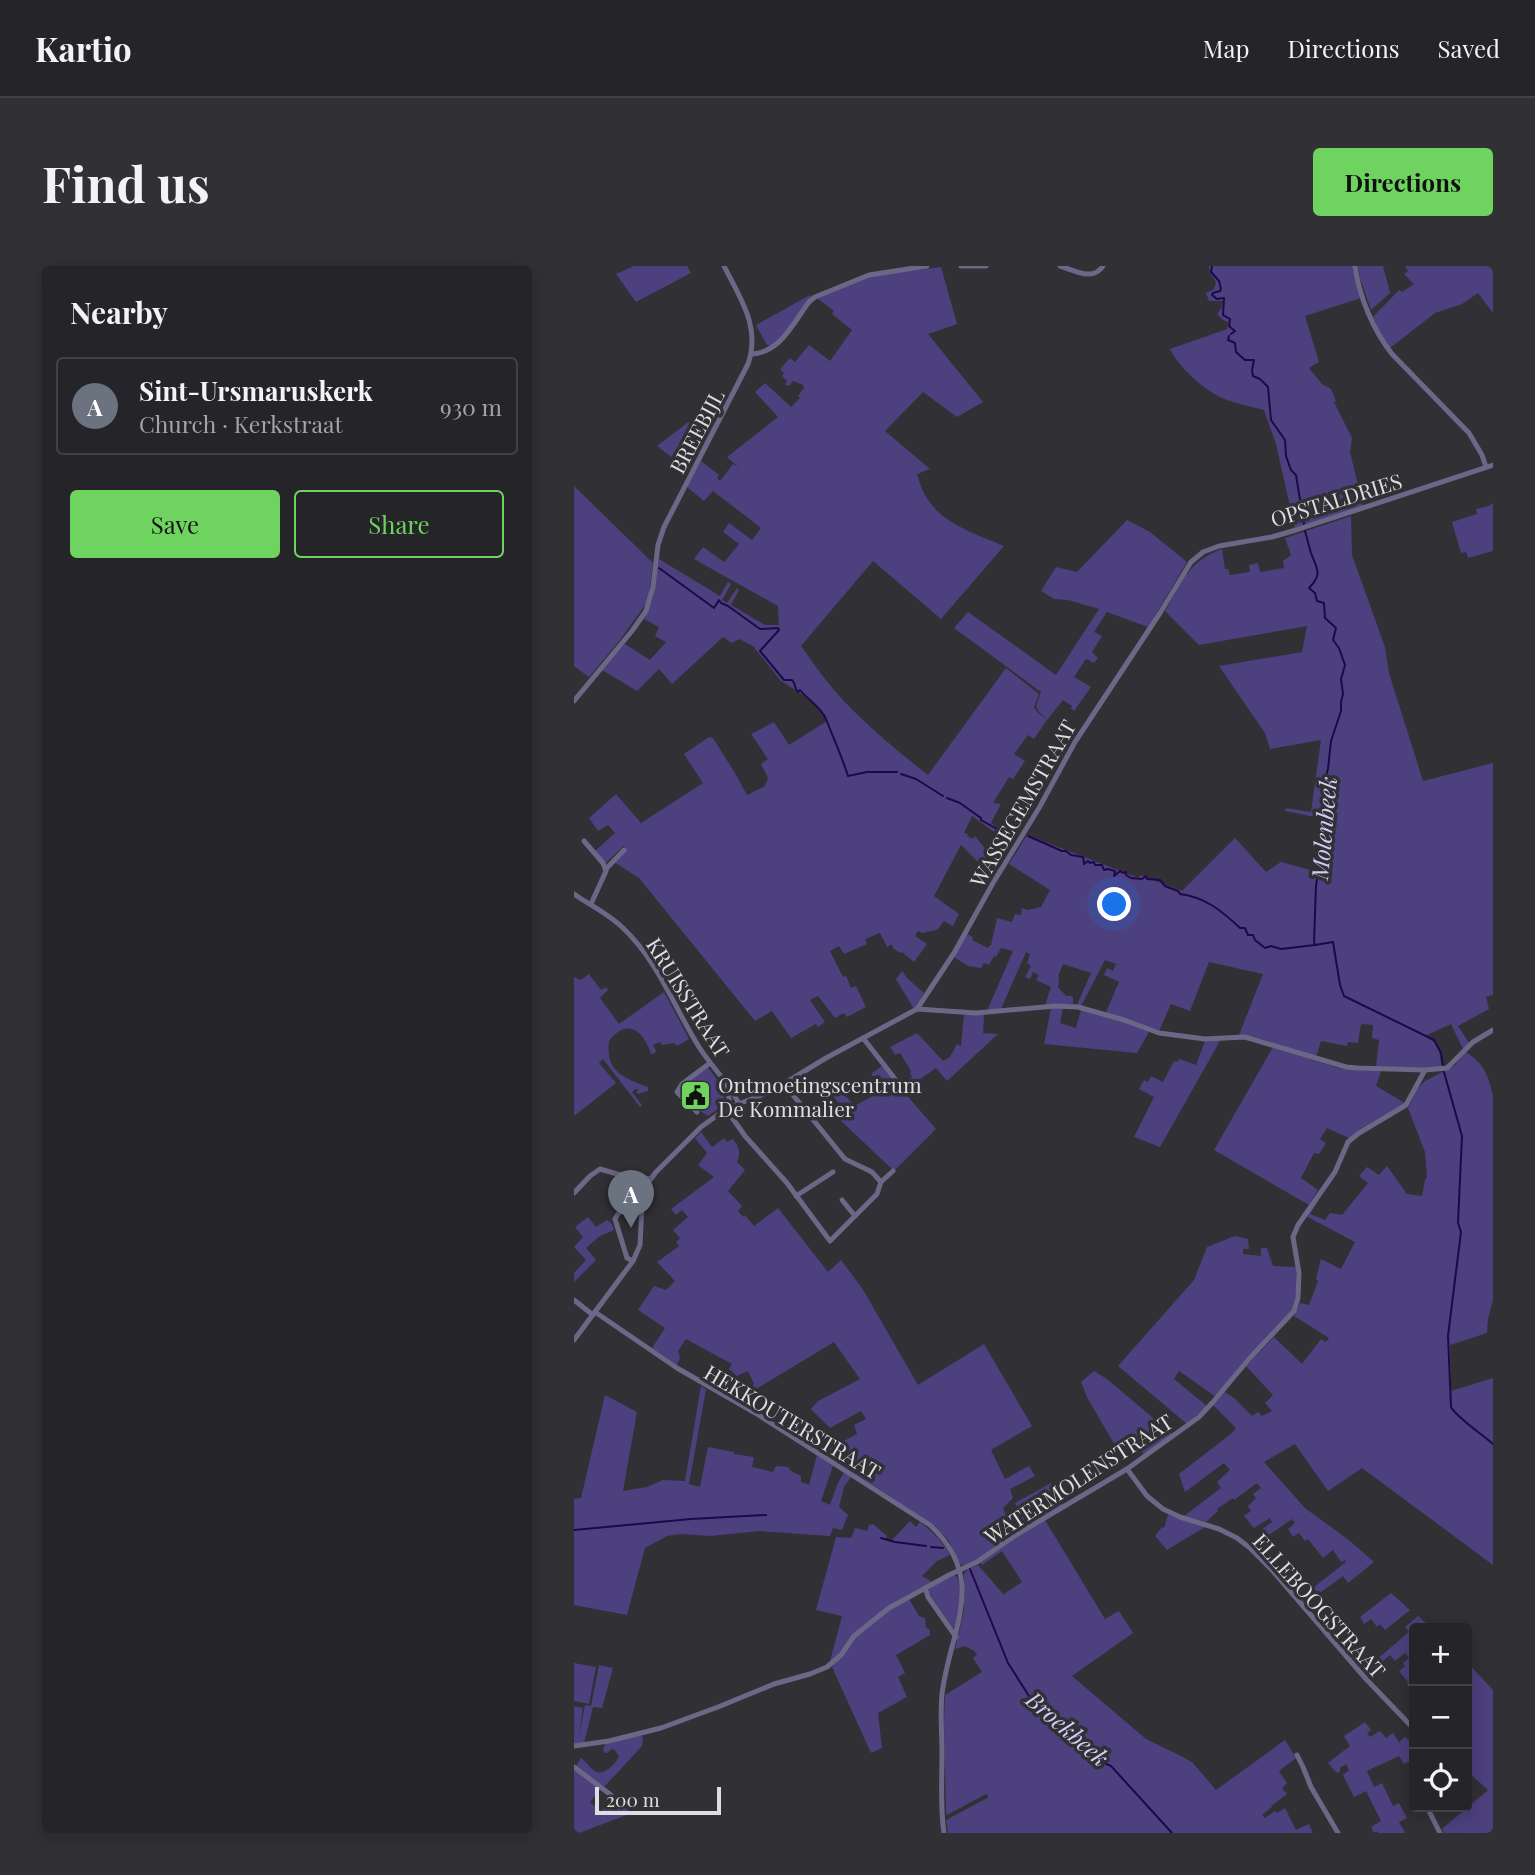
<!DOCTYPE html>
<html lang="en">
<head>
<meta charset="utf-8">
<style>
	body { margin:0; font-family:"Playfair Display",serif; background:#313034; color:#f1f3f6 }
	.controls { position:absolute; right:21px; bottom:21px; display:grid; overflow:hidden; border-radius:7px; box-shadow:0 4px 18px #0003 }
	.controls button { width:63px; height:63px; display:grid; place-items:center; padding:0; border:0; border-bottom:2px solid #424145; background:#252428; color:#f1f3f6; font:35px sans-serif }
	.scale { position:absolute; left:21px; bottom:18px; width:126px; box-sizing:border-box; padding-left:7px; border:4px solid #dedee1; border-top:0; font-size:19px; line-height:24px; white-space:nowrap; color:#dedee1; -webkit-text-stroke:5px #313035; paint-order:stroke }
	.you { position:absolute; left:541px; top:639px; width:24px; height:24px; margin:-18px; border:5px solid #fff; border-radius:50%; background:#1a73e8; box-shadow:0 0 0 10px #1a73e833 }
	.badge { display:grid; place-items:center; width:46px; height:46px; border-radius:50%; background:#6fd360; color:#fff; font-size:23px; font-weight:700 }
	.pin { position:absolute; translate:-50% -58px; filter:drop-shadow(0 2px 4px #0008) }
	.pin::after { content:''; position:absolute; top:37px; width:24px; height:21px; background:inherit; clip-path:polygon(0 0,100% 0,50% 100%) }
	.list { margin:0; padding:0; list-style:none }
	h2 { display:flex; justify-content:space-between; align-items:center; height:91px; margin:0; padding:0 28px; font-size:30px }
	h2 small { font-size:23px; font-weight:400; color:#a3a4a8 }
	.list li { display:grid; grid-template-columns:46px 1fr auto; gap:21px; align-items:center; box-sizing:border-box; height:98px; margin:0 14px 14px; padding:0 14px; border:2px solid #424145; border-radius:7px }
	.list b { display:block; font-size:26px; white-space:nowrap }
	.list p { margin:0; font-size:23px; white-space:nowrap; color:#a3a4a8 }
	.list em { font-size:23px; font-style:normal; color:#a3a4a8 }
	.actions { display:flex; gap:14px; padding:21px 28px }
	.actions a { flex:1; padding:16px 0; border:2px solid #6fd360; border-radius:7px; text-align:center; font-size:24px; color:#6fd360 }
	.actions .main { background:#6fd360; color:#111 }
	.icon { flex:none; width:38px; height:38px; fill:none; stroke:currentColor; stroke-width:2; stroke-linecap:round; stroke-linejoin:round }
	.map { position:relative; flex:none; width:919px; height:1567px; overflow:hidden; border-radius:7px }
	header { display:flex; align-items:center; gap:42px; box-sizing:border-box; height:98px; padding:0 35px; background:#252428; border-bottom:2px solid #424145 }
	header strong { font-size:33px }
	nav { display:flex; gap:38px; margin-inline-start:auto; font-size:24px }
	.intro { display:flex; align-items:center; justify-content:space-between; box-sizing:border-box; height:168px; padding:0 42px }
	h1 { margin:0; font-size:49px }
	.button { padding:18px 32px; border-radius:7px; background:#6fd360; color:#111; font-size:24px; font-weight:700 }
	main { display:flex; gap:42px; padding:0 42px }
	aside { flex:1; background:#252428; border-radius:7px; box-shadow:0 4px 18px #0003 }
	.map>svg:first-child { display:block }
	.green { fill:#4d407e }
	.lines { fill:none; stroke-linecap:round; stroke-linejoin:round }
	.stream { stroke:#1f0849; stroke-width:2 }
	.minor { stroke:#6c6787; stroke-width:5 }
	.labels { text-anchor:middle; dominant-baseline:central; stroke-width:7; stroke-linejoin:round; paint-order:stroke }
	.street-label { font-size:21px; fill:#dedee1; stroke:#313035 }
	.poi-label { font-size:21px; fill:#dedee1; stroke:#313035; text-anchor:start }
	.water-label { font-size:23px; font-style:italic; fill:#d2cdf5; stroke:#313035 }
</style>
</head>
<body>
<header>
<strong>Kartio</strong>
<nav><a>Map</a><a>Directions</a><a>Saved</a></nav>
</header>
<div class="intro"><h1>Find us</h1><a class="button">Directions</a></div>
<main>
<aside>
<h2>Nearby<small></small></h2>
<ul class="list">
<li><span class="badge" style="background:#6b7280">A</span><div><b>Sint-Ursmaruskerk</b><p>Church · Kerkstraat</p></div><em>930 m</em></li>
</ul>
<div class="actions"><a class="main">Save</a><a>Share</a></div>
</aside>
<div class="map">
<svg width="919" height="1567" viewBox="0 0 919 1567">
	<rect width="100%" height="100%" fill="#313035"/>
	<g class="green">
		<polygon points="60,0 113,0 117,7 62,36 42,8"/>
		<path d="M635,0H779L781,13L787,32L731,50L745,96L735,102L748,118L757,123L762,135L760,136L778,172L776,186L789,240L721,263L702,178L690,144C678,141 665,138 653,134C633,127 605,102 596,83L653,63L654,56L649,54L643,48L647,43L649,35H635L632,27L640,23L642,16L636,7Z"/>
		<polygon points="784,0 809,0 816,27 797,44 786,12"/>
		<polygon points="831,0 919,0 919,47 904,27 888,38 861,47 816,82 804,63 799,51 825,24 828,26 840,18 830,8 834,5"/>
		<path d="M367,1L383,58L354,68L409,136L383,151L349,126L311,165L356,203L343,208C346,218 350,230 357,238C374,260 405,269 430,280L367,353L299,295L227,380C238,395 248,410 260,424C288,456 321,483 354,509L432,402L465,428L460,441L464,447L473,453L465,446L462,440L467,426L380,362L394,346L482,409L525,343L494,334L480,333L467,325L482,301L503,306L553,254L576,266L613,296L574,361L533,346L520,366L528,370L518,386L524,392L520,397L512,393L500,411L517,421L500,445L497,442L498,440L489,434L473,454L460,473L454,469L440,488L451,495L439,513L435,511L419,537L427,538L417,557L422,561L420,566L398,550L390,567L394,568L393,570L399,573L401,570L426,602L420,612L387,579L360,630L385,648L379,660L370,655L363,664L348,667L344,665L341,670L353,678L340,696L328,686L326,687L319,682L318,678L313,681L306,667L291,673L293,678L270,688L265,680L256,685L269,711L272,710L277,722L282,720L292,741L273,751L270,747L261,752L244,730L236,734L251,756L244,761L242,758L217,772L198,745L181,755L65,612L40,596L51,581L50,579L32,597L21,585L41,567L34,559L24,565L15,552L42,528L67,557L129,517L110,488L135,471L139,472L161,507L173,529L191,520L194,512L187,498L194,493L177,468L200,456L215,479L253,455L247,445L231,430L207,415L179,380L165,373L158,377L149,371L98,418L85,403L63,425L28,404L51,378L76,394L92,376L81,370L85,361L70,353C81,334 82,313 85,293L146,330L154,316L157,318L148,334L153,337L163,322L165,324L157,339L191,359H205L204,340L120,293L129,281L150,296L165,278L149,266L155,257L178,274L187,262L139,225L130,235L113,221L127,195L145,209L143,212L146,215L159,198L166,203L153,191L204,151L181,126L191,117L217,141L226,132L224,130L230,122L229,119L219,115L215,120L211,119L213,115L208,110L210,107L206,103L216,92L221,96L235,79L256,95L278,64L258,48L260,45L243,32L298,10Z"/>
		<polygon points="236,29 237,32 203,78 198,80 193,79 182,59"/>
		<polygon points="135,153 141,157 115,204 83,180 113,157"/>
		<polygon points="0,220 79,297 74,335 46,374 15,411 0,400"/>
		<polygon points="919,237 919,285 894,292 892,286 887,287 878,256 903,248 902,243 915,240"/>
		<path d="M777,250L778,289L811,381L815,407L849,515L919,497V729L912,731L915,743L884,760L895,777L889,783L877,758L851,770C867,779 865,785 868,802L802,801L805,774L798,772L799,759L787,758L784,777L774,776L773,780L747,775L742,791L684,772L665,769L689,708L635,696L616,745L597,738L585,765L532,746L545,716L530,709L533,702L539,705L542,698L531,694L507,740L503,739L517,707L489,698L484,710L485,712L484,721L492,730H497L499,732V738L471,739L477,721L462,714L465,709L459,706L456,713L451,711L457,700L453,697L456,688L452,686L427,743L413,745L439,685L427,682L422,691L420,690L415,699L410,697L407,702L394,700L380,691L393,668L399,671L398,674L414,682L415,680L417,679L423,652L438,656L441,648L447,649L448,642L454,644L467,641L476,624L435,598L453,569L565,612L566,609L608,625L661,572L692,606L707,596L744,606L746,552L711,545L712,542L737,546L747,474L696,483L691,467L645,400L728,386L733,360L625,379L591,345C609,316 614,295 648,283L651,303H654L656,309L676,306L675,299L684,297L686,306L710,302L709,295L717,289L711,272Z"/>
		<polygon points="328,705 334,713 350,727 340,743 322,713"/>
		<path d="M15,708L27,724L32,721L34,724L26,732L45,758L90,726L115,773L103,780L100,777L88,779L86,776L79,779L82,784L81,787L77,788C70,765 53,751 35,775C31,806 50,812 74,821V825L64,828L62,826L65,824L61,823L58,826L68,839L66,841L29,793L25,797L42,817L0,850V711L7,714Z"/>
		<polygon points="477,742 489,742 486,757 502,762 507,744 550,755 575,766 563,787 470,778"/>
		<polygon points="390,749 410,749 409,767 424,768 373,815 362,802 329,825 362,863 320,905 263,851 272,845 256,827 263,821 281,840 307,825 299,815 301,813 297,808 308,800 325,819 338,811 336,807 337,805 326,787 321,789 316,781 343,767 369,795 376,791 383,778 387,780"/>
		<polygon points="631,775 646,775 586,881 560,871 580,831 565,823 570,814 574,816 577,810 589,816 600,795 603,796 605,793 622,799"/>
		<polygon points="699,781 767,803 807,805 802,820 831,837 786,863 775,872 753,862 746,873 752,877 745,888 740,887 727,912 744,924 735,939 640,884"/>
		<path d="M892,786C911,799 914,809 919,830V1034L914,1053L913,1067L876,1079L877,1125L919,1112V1299L788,1202L754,1225L721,1178L690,1196L731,1242L776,1275L800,1296L774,1317L769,1310L731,1338L726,1332L772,1296L771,1294L767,1296L759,1284L749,1292L734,1273L731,1275L725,1267L719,1271L714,1263L721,1257L718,1253L692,1271L687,1264L698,1256L696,1252L680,1262L670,1250L677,1245L674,1240L682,1232L679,1228L687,1222L683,1217L660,1234L659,1232L643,1243L644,1245L632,1256L610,1250L647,1222L643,1216L656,1204L650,1197L611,1226L605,1208L658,1167L662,1162L639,1139L651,1126L660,1132L678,1150L684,1146L688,1150L698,1145L691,1137L699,1129L672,1100L700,1071L728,1098L747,1073L752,1076L755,1072L720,1050L726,1037L735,1039L744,1015L742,1013L747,993L767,1003L781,976L732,950L743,934L744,935L736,948L751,954L756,947L768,949L794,917L785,910L793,901L805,909L813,900L833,928L848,930L851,914L853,911L851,886L834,842L844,822L851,815L880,800Z"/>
		<path d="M134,801L148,821L151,838L134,850C127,846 104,829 110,819C114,812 128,806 134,801Z"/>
		<path d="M127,866L138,881L150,872L153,876L159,873C165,880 167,888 163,896L171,904L154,925L168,940L164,945L169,951L171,949L180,960L204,942L254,1006L267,994L288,1022L344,1119L410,1078L458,1160L417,1184L431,1213L455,1200L461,1210L436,1223L439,1232L429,1242L440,1267L402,1295L392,1300L385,1298L375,1275L362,1261L249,1186L283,1168L280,1159L292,1153L287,1145L256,1162L237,1143L244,1135L286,1113L260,1076L179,1125L177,1121L180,1118L174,1105L163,1110L155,1103L158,1098L112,1073L104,1085L106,1092L103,1099L78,1082L91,1062L64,1044L80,1020L92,1024L101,1015L83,996L105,980L102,976L106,972L99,964L114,951L108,944L102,949L97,943L140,911L124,899L133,887L121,872Z"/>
		<polygon points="14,951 22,961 33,954 38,958 40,964 26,970 12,982 22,994 0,1016 0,1007 12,994 0,981 9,971 1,961"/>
		<polygon points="661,970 674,973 675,983 669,983 669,988 687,990 687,982 693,982 699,1000 722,1001 723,1020 720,1043 642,1131 605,1105 600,1113 633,1140 613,1158 544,1100 620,1014 633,981"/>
		<polygon points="520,1105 533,1113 598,1168 570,1189 567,1184 569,1181 559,1171 542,1181 514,1133 507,1116"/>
		<polygon points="127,1120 132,1123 115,1218 126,1221 134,1181 160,1186 160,1188 180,1191 178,1201 199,1206 202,1200 214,1201 217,1205 227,1210 227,1216 235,1219 243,1189 259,1200 247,1235 256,1239 263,1219 270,1206 277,1211 270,1221 265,1241 274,1249 268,1264 259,1262 256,1270 186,1265 137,1270 107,1268 93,1270 71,1282 53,1349 0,1339 0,1233 7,1232 31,1129 63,1146 49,1225 73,1221 89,1214 111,1215"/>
		<polygon points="477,1217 489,1239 452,1261 441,1237"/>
		<polygon points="594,1249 631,1261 593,1284 581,1270 588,1261 590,1262"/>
		<polygon points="471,1254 531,1353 545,1345 559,1367 498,1410 572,1473 609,1491 619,1497 642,1524 711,1474 722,1492 705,1505 713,1517 708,1522 713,1528 697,1540 698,1541 688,1549 691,1552 701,1545 703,1547 711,1542 722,1564 735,1558 739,1567 374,1567 372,1554 415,1531 412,1528 373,1549 372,1547 370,1458 371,1429 408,1406 399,1392 403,1389 400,1385 391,1380 381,1383 390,1344 390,1308 394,1303 404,1299 431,1330 430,1328 448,1316 428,1285 408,1299 406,1296 430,1279"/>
		<path d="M336,1255L342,1261L346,1256C359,1266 368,1275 376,1289L363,1295L348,1310L358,1316L333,1329L304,1348L318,1343L335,1333L345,1350L351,1352L352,1362L356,1364V1369L322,1389L331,1407L324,1411L333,1431L304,1447L308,1482L297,1487L258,1401L260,1399L256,1395L268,1350L242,1344L262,1271L277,1272L281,1262L293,1265L295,1259L299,1258L313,1270L312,1273L317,1275Z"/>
		<path d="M380,1309L383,1311C389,1329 385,1344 380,1362H379L354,1326L355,1322Z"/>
		<polygon points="817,1327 836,1344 811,1364 806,1358 803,1361 797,1353 790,1358 786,1351"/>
		<polygon points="844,1350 857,1362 840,1362 840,1430 833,1418 834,1416 825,1405 831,1400 829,1397 835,1392 831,1387 821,1395 816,1389 792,1410 789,1405 835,1366 831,1361"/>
		<polygon points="893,1396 919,1424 919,1567 870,1567 868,1563 914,1524 893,1505"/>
		<polygon points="0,1397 22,1401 15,1438 0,1435"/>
		<polygon points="25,1399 39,1402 28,1442 19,1441 10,1477 0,1478 0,1440 9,1442 4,1475 11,1439 17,1440"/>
		<polygon points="791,1456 797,1464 793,1467 796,1471 806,1465 812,1472 819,1467 825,1476 831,1471 835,1474 840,1471 840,1493 830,1498 825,1490 793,1505 800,1521 808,1517 819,1540 825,1537 833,1552 825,1556 831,1567 804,1567 803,1565 800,1567 797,1561 807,1555 792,1525 780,1531 769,1509 775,1504 772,1498 766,1502 766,1505 764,1507 761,1505 754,1497 776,1480 770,1470"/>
		<path d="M67,1469L69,1472L68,1480L30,1521L2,1500L7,1492C16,1498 20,1513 34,1503C39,1500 42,1496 45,1490L40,1483H38L33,1487H31L29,1484L31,1478Z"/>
		<polygon points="0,1503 27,1523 16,1536 27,1545 39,1533 58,1547 5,1567 0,1567"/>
	</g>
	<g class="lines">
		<g class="stream">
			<polyline points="638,0 637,6 645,15 647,23 646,25 639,27 638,29 643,33 650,32 649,49 656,53 655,60 661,65 657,68"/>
			<polyline points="655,70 654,74 661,77 662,86 671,94 680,94 678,104 679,110 686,113 694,121 697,154 711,174 712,190 717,204 722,209 730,258"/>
			<path d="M731,265C733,272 735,280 737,287C743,303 749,308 735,322L741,327L743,335L750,337L751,352L762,362L759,374L765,382L771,399L767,413L769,428L767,436V445L757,475L754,503L750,517L746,599L742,619L740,676L741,679L759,676L766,719L770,730L860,774L867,787L869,800"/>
			<path d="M85,302L140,342L145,334L147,337L154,340L186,363L204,362L205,364L186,385L210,414H218L220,417L222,423L224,426L226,424C234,434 247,441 252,453C259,471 268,491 274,510L293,506H323"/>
			<polyline points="327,508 342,513 369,530"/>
			<polyline points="373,532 386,537 407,552 407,554 439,572"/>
			<path d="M454,570L488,585H492L497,589L509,591L510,598L514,595L516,597L520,596L521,599H528L530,604L534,603L541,605L540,610L546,605L549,607L552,606V609L557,612L568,613L572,610L573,613L586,614L591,620L604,625L606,628C631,631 648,645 666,662H671L674,669H679L681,674L691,682L697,680L707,683L741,679"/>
			<path d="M870,806L888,870L884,957L887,966L874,1070L877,1141C883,1152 908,1168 919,1178"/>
			<polyline points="0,1264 117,1253 192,1249"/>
			<polyline points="307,1272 321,1276 352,1280"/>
			<polyline points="357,1281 369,1282"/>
			<path d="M396,1303L434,1397L455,1430L484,1459L492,1455C498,1461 505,1465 510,1471C523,1488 513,1490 537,1500L598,1567"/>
		</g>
		<g class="minor">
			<polyline points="387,0 412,0"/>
			<path d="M486,0C500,4 519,16 529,0"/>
			<path d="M781,0C785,30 799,64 818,88L895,167L908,189L912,201"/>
			<path d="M178,88C207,86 219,57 235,36L241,31L295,9L353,0"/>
			<path d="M0,435L58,365L72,345L79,321L84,279L90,261L174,98C187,61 166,32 150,0"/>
			<polyline points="10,575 29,597 32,605 17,638"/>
			<polyline points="32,603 50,584"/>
			<path d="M0,628C17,640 35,648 49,662C84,695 100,741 125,781C137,800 155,817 165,838"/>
			<polyline points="343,743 402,747 481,740 504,741 550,754 585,767 631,773 671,771 772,801 783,802 851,804 873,802 899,776 919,764"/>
			<polyline points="289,772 325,818"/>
			<polyline points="210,818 271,893 298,906 307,916"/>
			<polyline points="152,820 157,841"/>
			<polyline points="152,843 171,870 213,917 256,975 303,928 307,916 319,905"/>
			<polyline points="123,846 103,826 108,818 136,797"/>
			<polyline points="0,927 16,910 26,903 43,908 77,913"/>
			<polyline points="222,930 259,906"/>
			<polyline points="268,934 281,950"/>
			<path d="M59,995L53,992L41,953C46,941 56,942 68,942"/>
			<polyline points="0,1034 19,1049"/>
			<path d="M21,1046L103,1102L183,1148L356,1259C415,1314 376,1363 368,1428C366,1447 368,1468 368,1487C368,1514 366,1541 370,1567"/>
			<polyline points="0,1074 59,995 66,979 68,938 74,917 82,906 127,861 152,843 198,825 252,792 343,743 380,687 419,617 465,542 501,476 586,347 617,296 629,286 645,280 698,271 722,264 919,199"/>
			<polyline points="553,1203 573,1230 589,1243 606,1251 645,1263 663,1272 676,1282 698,1304 792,1413 840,1463"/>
			<polyline points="351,1322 354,1331 382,1371"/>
			<polyline points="0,1480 35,1475 87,1462 144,1441 200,1418 236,1408 253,1401 267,1389 280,1370 315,1342 375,1309 403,1296 442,1269 553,1203 625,1151 639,1136 675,1093 720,1045 724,1032 725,1007 719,971 724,959 761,906 774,876 785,867 832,839 851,804"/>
			<polyline points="723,1489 729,1501 737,1521 764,1567"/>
			<polyline points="0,1501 37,1529"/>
			<polyline points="853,1541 866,1567"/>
		</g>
	</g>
	<defs>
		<symbol id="civic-square" viewBox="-11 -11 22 22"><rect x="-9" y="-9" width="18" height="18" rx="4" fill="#6fd360" stroke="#313035"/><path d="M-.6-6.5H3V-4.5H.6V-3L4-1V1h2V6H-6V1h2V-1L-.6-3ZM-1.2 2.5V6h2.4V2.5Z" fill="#111"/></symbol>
	</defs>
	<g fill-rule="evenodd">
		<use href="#civic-square" x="104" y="812" width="35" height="35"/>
	</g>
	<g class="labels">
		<g class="street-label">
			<text transform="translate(122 165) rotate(-62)">BREEBIJL</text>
			<text transform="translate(762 233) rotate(-17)">OPSTALDRIES</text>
			<text transform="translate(448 537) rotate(-60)">WASSEGEMSTRAAT</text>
			<text transform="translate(115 731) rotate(58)">KRUISSTRAAT</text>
			<text transform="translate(219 1155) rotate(31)">HEKKOUTERSTRAAT</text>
			<text transform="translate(504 1212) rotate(-33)">WATERMOLENSTRAAT</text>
			<text transform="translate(746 1339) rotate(48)">ELLEBOOGSTRAAT</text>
		</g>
		<g class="poi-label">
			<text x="144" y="818">Ontmoetingscentrum<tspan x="144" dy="24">De Kommalier</tspan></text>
		</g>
		<g class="water-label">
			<text transform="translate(749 562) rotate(-85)">Molenbeek</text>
			<text transform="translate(494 1462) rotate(41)">Broekbeek</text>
		</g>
	</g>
</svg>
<div class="controls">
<button>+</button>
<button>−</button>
<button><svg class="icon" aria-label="locate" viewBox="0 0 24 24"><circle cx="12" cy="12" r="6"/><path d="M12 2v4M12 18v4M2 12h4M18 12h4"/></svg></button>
</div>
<div class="scale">200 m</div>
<div class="you"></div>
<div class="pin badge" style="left:57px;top:962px;background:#6b7280">A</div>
</div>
</main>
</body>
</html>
